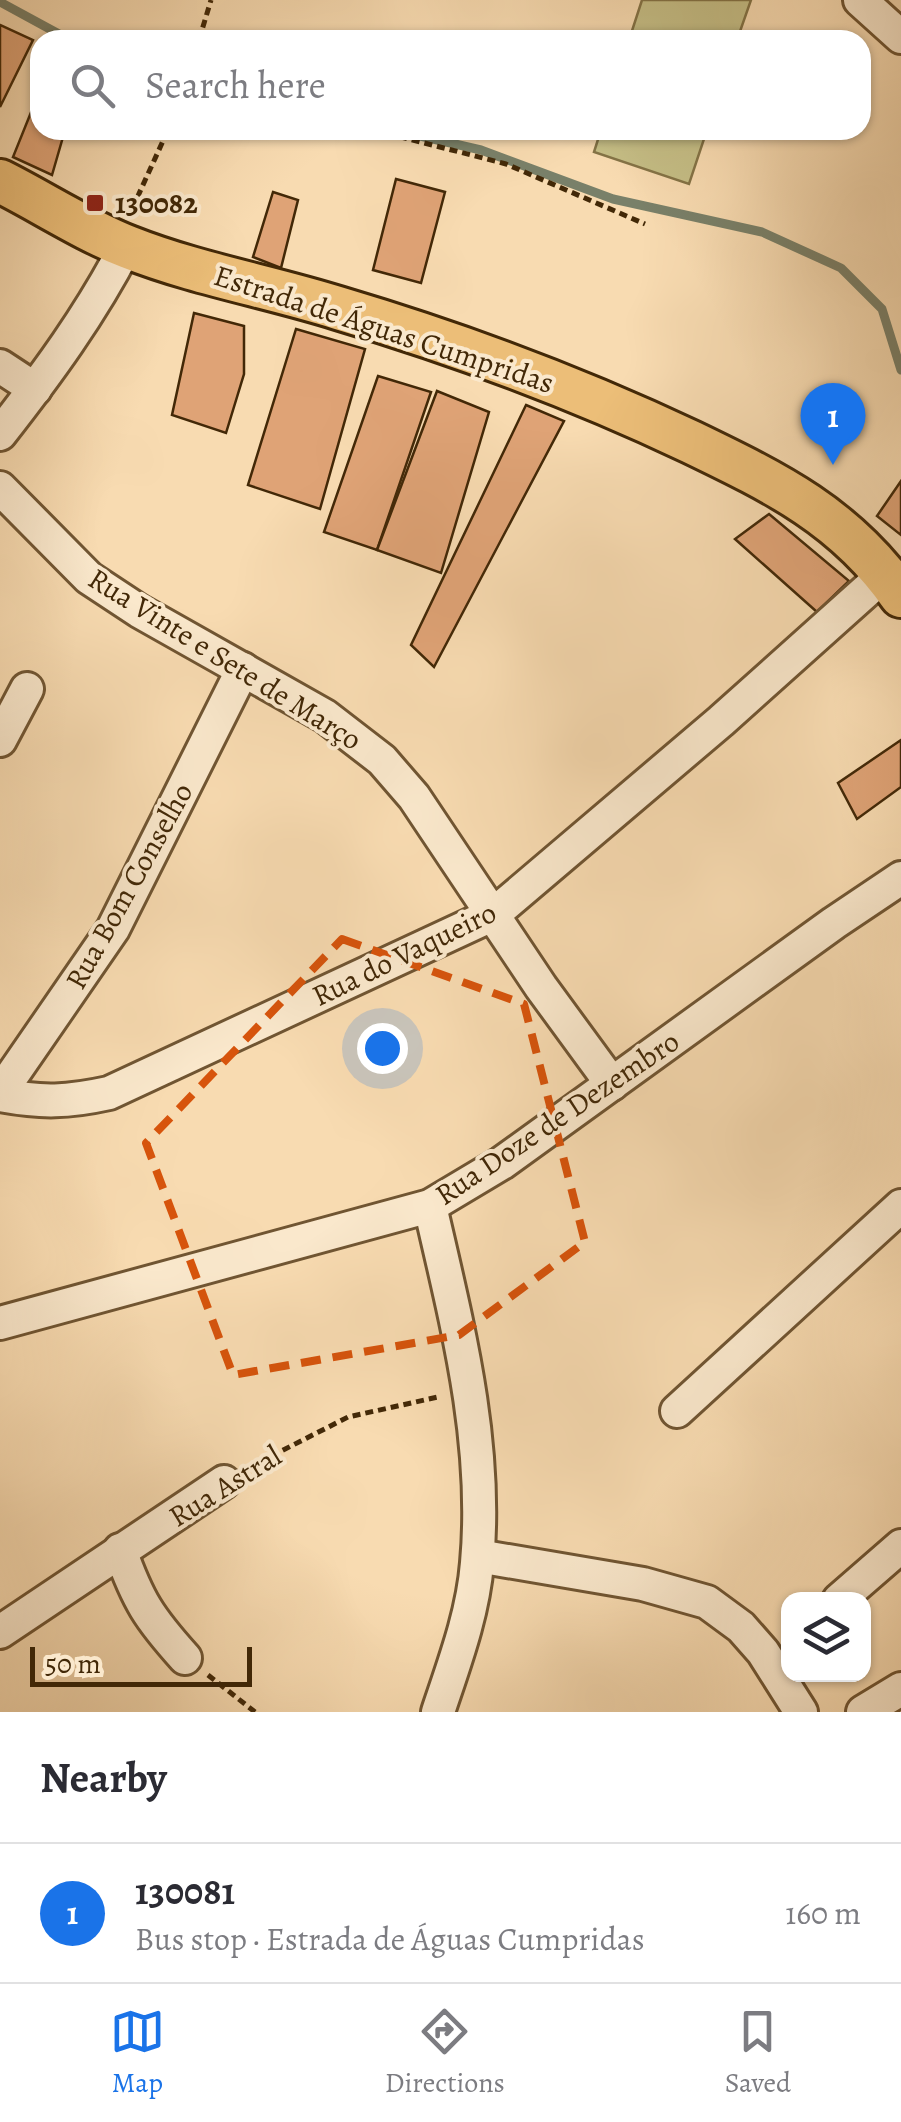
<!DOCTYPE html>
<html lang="en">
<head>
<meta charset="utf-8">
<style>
	body { margin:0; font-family:Alegreya,serif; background:#f7f7f7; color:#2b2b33 }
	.controls { position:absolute; right:30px; bottom:30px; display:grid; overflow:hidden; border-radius:20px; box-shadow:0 2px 8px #0004 }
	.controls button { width:90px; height:90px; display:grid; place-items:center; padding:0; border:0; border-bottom:2px solid #e1e1e2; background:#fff; color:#2b2b33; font:50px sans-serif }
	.scale { position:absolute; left:30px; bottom:25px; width:222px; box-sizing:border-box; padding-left:10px; border:5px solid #422807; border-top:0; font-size:28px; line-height:35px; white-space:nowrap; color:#422807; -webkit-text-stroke:8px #fae8cc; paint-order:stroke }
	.you { position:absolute; left:382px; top:1048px; width:35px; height:35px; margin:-25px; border:8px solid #fff; border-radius:50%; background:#1a73e8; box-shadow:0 0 0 15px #1a73e833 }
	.badge { display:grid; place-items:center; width:65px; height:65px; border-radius:50%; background:#1a73e8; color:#fff; font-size:32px; font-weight:700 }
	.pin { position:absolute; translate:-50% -82px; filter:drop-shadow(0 2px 5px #0008) }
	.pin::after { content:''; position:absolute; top:52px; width:35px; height:30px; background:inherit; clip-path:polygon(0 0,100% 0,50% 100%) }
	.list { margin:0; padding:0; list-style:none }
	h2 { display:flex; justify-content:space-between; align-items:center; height:130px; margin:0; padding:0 40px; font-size:42px }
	h2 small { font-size:32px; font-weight:400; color:#7c7c81 }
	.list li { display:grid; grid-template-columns:65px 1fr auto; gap:30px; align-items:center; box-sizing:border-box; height:140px; padding:0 40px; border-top:2px solid #e1e1e2 }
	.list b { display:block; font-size:38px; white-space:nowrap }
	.list p { margin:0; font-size:32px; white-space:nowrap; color:#7c7c81 }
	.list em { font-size:32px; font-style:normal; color:#7c7c81 }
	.icon { flex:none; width:55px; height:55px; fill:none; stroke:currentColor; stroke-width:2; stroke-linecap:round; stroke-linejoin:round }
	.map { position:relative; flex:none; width:901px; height:1712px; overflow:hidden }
	.search { position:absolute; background:#fff; box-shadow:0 2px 8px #0004; left:30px; right:30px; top:30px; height:110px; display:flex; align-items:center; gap:25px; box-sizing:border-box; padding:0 35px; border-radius:30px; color:#7c7c81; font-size:38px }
	.sheet { height:270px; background:#fff }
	nav { display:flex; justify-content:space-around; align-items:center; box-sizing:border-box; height:140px; border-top:2px solid #e1e1e2; background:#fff; font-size:28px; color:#7c7c81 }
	nav a { display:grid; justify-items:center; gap:5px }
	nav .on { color:#1a73e8 }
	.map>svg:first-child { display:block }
	.green { fill:#c5be86; stroke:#847346; stroke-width:2.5 }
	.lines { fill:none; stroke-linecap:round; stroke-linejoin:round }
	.stream { stroke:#798069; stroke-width:9 }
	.building { fill:#dfa376; stroke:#422807; stroke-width:2.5 }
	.minor-casing { stroke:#705532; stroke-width:38 }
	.major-casing { stroke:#422807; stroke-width:48 }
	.path { stroke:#422807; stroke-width:5; stroke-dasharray:8 5; stroke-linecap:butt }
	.minor { stroke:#fae8cc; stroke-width:32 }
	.major { stroke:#ecbe78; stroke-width:42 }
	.marked { fill:none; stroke:#d7540c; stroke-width:8; stroke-dasharray:20 12; stroke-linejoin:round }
	.poi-dot { fill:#8f2418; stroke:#fae8cc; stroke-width:4 }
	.labels { text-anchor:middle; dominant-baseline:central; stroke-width:8; stroke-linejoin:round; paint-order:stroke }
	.poi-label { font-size:30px; font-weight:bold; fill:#422807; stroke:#fae8cc; text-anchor:start }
	.street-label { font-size:30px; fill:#422807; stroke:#fae8cc }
</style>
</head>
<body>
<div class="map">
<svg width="901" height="1712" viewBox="0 0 901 1712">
	<rect width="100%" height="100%" fill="#f8dbb1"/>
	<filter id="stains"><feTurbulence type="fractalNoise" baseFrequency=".002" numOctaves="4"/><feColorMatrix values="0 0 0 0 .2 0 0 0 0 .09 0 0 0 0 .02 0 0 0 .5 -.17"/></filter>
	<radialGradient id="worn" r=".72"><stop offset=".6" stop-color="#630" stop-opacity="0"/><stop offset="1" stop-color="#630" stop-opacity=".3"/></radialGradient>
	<g class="green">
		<polygon points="642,0 751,0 737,40 629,40"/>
		<polygon points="601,130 707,130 689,184 594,152"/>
	</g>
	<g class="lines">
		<g class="stream">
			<polyline points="0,2 70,40"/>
			<polyline points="394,130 481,150 613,199 762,232 841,268 882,309 901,370"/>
		</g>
	</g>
	<g class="building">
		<polygon points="0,25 33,40 0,107"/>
		<polygon points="40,90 40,130 65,130 52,175 13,157"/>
		<polygon points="396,179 445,192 421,283 373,270"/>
		<polygon points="273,192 298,200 281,268 253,257"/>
		<polygon points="194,313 244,326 244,374 226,433 172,415"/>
		<polygon points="296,329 365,349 320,509 248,485"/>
		<polygon points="378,376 431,392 377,550 324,532"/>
		<polygon points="437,391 489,412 441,573 377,550"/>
		<polygon points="526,405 564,421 434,667 411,645"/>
		<polygon points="901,481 901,535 877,516"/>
		<polygon points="769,514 849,581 817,612 735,539"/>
		<polygon points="901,740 901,787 857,819 838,783"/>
	</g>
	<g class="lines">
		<defs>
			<g id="minor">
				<polyline points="860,0 901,37"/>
				<polyline points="0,366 35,389"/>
				<path d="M0,434C47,374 91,314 126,246"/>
				<polyline points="0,488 89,578 139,611 325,716 382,760 414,797 541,987 612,1084"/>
				<polyline points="0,740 27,689"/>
				<polyline points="0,1093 113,929 243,669"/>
				<path d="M0,1095C42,1103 68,1102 109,1093L494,914L721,721L885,574"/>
				<path d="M430,1206C457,1324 488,1441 477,1563C473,1614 454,1664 438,1712"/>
				<polyline points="0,1323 430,1206 502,1163 834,923 901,878"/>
				<polyline points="677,1411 901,1206"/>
				<path d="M120,1550C138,1601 149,1618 185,1658"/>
				<polyline points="478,1556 643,1584 707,1602 741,1627 763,1652 801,1712"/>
				<polyline points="839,1600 901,1546"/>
				<polyline points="0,1632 224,1482"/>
				<polyline points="863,1712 901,1689"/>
			</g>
			<path id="major" d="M0,181C42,202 84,230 128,247C196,274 268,286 338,308C459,344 577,388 691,442C776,483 846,517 901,596"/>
		</defs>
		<use href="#minor" class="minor-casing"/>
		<use href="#major" class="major-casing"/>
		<g class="path">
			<polyline points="199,40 211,0"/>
			<polyline points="374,130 506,164 645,224"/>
			<polyline points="132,209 168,130"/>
			<polyline points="248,1468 348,1417 438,1397"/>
			<polyline points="208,1675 255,1712"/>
		</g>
		<use href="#minor" class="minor"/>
		<use href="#major" class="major"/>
	</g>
	<path class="marked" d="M342,939L524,1004L585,1242L459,1335L233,1375L146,1143Z"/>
	<rect class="poi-dot" x="85" y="193" width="20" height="20" rx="5"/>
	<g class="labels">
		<g class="poi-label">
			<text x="115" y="203">130082</text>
		</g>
		<g class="street-label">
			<text transform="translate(384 329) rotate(18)">Estrada de Águas Cumpridas</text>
			<text transform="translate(225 659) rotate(32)">Rua Vinte e Sete de Março</text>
			<text transform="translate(129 886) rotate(-61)">Rua Bom Conselho</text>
			<text transform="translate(404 954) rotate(-26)">Rua do Vaqueiro</text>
			<text transform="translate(557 1118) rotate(-34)">Rua Doze de Dezembro</text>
			<text transform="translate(225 1486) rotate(-32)">Rua Astral</text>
		</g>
	</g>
	<rect width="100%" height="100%" filter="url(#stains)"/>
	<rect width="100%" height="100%" fill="url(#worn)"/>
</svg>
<div class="controls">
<button><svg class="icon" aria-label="layers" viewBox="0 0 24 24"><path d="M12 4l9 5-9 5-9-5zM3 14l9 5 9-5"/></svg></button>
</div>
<div class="scale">50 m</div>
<div class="you"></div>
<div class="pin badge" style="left:833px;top:465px">1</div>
<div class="search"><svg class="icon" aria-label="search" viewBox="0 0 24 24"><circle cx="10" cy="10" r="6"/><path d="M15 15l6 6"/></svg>Search here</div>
</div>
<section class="sheet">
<h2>Nearby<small></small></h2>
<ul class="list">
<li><span class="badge">1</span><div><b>130081</b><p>Bus stop · Estrada de Águas Cumpridas</p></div><em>160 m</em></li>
</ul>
</section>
<nav>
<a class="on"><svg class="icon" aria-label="map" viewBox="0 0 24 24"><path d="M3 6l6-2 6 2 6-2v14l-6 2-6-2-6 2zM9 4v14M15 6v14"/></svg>Map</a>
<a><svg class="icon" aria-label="directions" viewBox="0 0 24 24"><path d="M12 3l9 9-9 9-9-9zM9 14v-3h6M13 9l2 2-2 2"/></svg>Directions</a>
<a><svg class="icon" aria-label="saved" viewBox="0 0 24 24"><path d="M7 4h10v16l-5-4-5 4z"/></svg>Saved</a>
</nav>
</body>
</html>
